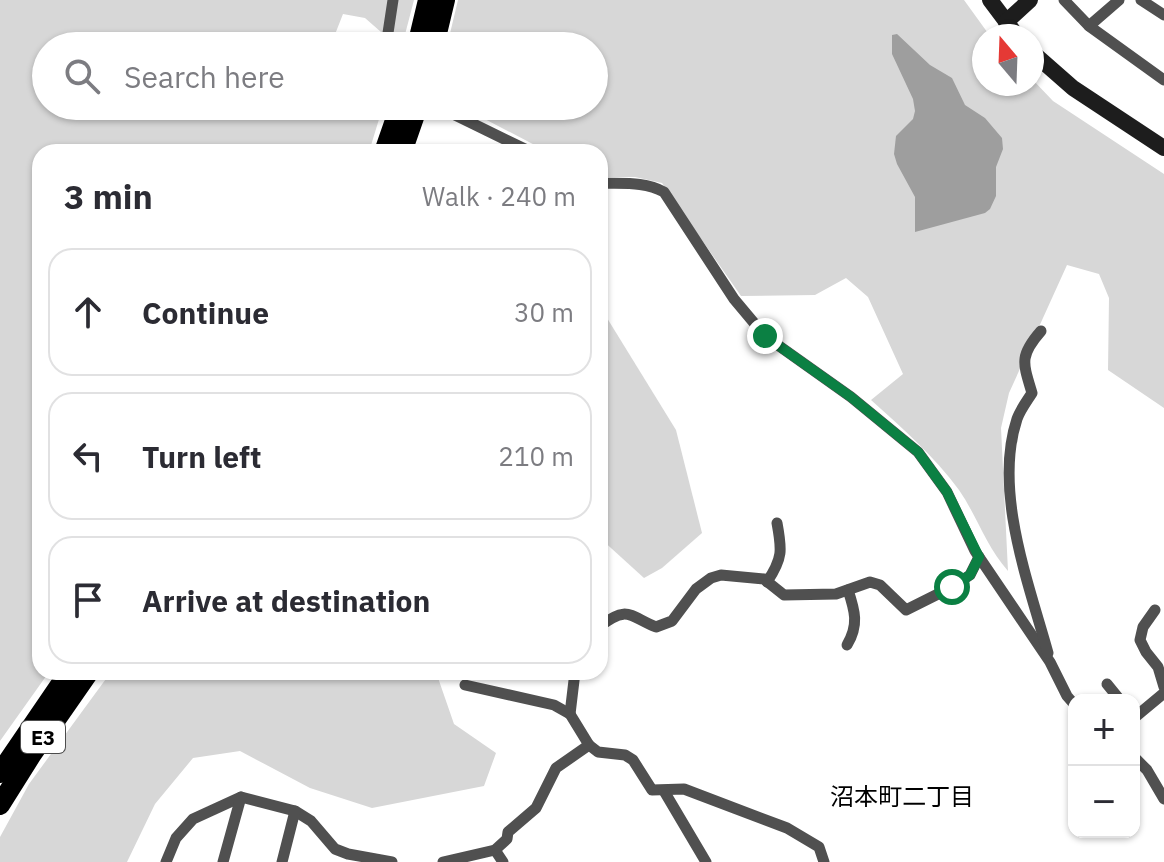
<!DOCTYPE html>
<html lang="en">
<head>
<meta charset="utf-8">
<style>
	body { margin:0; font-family:"IBM Plex Sans","Noto Sans JP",sans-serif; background:#f2f2f3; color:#2b2b33 }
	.controls { position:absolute; right:24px; bottom:24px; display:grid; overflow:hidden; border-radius:16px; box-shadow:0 2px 6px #0004 }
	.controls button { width:72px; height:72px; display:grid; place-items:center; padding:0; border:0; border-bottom:2px solid #e1e1e2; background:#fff; color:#2b2b33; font:40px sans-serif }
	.compass { position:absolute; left:972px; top:24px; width:72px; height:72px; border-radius:50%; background:#fff; box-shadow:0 2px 6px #0004; rotate:341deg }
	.stop { position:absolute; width:24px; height:24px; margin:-18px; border:6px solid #0b8043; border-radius:50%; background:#fff }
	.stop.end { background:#0b8043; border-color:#fff; box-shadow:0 2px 8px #0008 }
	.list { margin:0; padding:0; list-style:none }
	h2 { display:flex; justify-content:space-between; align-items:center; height:104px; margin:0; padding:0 32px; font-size:34px }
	h2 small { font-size:26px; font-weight:400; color:#7c7c81 }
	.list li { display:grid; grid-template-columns:52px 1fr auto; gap:24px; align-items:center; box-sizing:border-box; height:128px; margin:0 16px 16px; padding:0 16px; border:2px solid #e1e1e2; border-radius:24px }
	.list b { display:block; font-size:30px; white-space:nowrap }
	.list em { font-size:26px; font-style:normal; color:#7c7c81 }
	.icon { flex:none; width:44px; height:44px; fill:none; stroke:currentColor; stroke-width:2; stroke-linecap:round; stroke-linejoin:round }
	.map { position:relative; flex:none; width:1164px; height:862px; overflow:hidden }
	.search { position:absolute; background:#fff; box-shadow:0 2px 6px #0004; left:32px; top:32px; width:576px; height:88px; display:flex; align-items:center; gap:20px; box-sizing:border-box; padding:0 28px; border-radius:44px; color:#7c7c81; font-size:30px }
	.panel { position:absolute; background:#fff; box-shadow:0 2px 6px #0004; left:32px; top:144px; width:576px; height:536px; border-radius:24px }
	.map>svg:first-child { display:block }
	.green { fill:#d7d7d7 }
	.water { fill:#9e9e9e }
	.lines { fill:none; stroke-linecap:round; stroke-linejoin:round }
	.street { stroke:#505050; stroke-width:11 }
	.secondary { stroke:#1d1d1d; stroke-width:16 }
	.highway { stroke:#000; stroke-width:20 }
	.route { stroke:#0b8043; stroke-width:10 }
	.labels { text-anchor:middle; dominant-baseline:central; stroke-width:6; stroke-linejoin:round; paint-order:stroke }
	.shield { fill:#fff; stroke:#4c4c4c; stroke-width:2 }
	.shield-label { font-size:20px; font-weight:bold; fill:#000 }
	.neighbourhood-label { font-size:24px; fill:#000; stroke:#fff }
</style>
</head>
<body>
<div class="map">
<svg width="1164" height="862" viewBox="0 0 1164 862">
	<rect width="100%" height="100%" fill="#fff"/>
	<g class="green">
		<polygon points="0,0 414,0 402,46 397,46 365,18 343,14 332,42 334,46 46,46 46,106 383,106 369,152 40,152 40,672 49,672 0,741"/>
		<path d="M458,0H964L990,36H984V84H1032V79L1053,101L1164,174V408L1108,370L1109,298L1099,274L1067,265L1009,393L1001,428L1008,571C986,546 977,516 959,490C934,456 902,428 871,400L903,374L868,297L846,278L815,295L741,296L662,183L635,177H600V152H548L460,106H594V46H447Z"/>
		<polygon points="600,312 607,318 676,430 702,533 662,568 644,578 600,538"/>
		<polygon points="111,672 436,672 454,724 496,753 484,786 372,808 310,788 240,751 193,758 155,804 127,862 0,862 0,837 29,784"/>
	</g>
	<polygon class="water" points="897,34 930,65 952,78 965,105 985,118 1002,138 1003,149 996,167 996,196 990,209 985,213 915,232 915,197 897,164 894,154 896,136 913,119 915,111 913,99 892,54 892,35"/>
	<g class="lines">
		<g class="street">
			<polyline points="1064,0 1089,26 1164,80"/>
			<polyline points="1141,0 1164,15"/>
			<polyline points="1089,26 1119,0"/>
			<polyline points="386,46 393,0"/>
			<polyline points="449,112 531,152"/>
			<path d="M600,183C622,184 644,181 664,192L734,299L765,336L851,397L918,452L947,492L975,551L1050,662L1067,696L1074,704"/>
			<path d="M1041,331C1019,356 1023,363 1032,393C1027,401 1020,410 1017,419C993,491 1029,584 1048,653"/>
			<path d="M767,582C783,558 782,550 777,523"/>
			<polyline points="1155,610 1143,627 1140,640 1146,652 1158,667 1164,687"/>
			<path d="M600,626C628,605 629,616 656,627L672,621L696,589L711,578L721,575L764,579L784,595L836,594L870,582L880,585L906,610L952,587L970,575L979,557"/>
			<path d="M847,645C859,625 855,611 848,590"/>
			<polyline points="1107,684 1120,700"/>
			<polyline points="465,685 554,705 570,714 589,745 598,752 625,755 633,760 652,790 684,789 787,828 819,847 824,862"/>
			<polyline points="570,714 575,672"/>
			<polyline points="1134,718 1164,693"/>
			<polyline points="1134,757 1147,770 1164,799"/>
			<polyline points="664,791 706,862"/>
			<polyline points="495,850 503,862"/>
			<polyline points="166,862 176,838 193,819 241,797 295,811 311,821 335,849 348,854 392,862"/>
			<polyline points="223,862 241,797"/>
			<polyline points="282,862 295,811"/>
			<polyline points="443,862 495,850 507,839 508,832 536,808 556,768 589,745"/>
		</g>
		<g class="secondary">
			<polyline points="990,0 1017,36"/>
			<polyline points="1006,22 1030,0"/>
			<polyline points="1032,52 1073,88 1164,148"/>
		</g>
		<g class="highway">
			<polyline points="417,46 428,0"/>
			<polyline points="434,46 445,0"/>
			<polyline points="384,152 400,106"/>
			<polyline points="402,152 418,106"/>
			<polyline points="0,773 69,672"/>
			<polyline points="0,805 32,754 89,672"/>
		</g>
	</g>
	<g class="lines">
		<polyline class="route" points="765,336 851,397 918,452 947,492 979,557 970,575 952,587"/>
	</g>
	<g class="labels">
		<rect class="shield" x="21" y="721" width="44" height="32" rx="6"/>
		<g class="shield-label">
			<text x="43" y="737">E3</text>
		</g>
		<g class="neighbourhood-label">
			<text x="902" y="796">沼本町二丁目</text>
		</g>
	</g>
</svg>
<div class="controls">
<button>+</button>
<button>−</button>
</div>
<svg class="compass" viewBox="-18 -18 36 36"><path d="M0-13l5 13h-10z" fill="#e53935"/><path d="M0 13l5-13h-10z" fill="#7c7c81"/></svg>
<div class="stop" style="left:952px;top:587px"></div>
<div class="stop end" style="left:765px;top:336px"></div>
<div class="search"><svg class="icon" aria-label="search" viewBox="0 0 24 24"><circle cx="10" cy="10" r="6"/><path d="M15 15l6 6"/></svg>Search here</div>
<section class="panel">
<h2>3 min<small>Walk · 240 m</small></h2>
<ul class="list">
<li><svg class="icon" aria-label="ahead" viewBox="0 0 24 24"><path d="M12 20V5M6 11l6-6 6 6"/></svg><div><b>Continue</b></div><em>30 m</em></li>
<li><svg class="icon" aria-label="left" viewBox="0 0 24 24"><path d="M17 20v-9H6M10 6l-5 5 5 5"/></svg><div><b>Turn left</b></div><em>210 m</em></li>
<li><svg class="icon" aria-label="arrive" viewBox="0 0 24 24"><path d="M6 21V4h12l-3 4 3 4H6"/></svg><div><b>Arrive at destination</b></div></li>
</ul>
</section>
</div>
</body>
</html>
